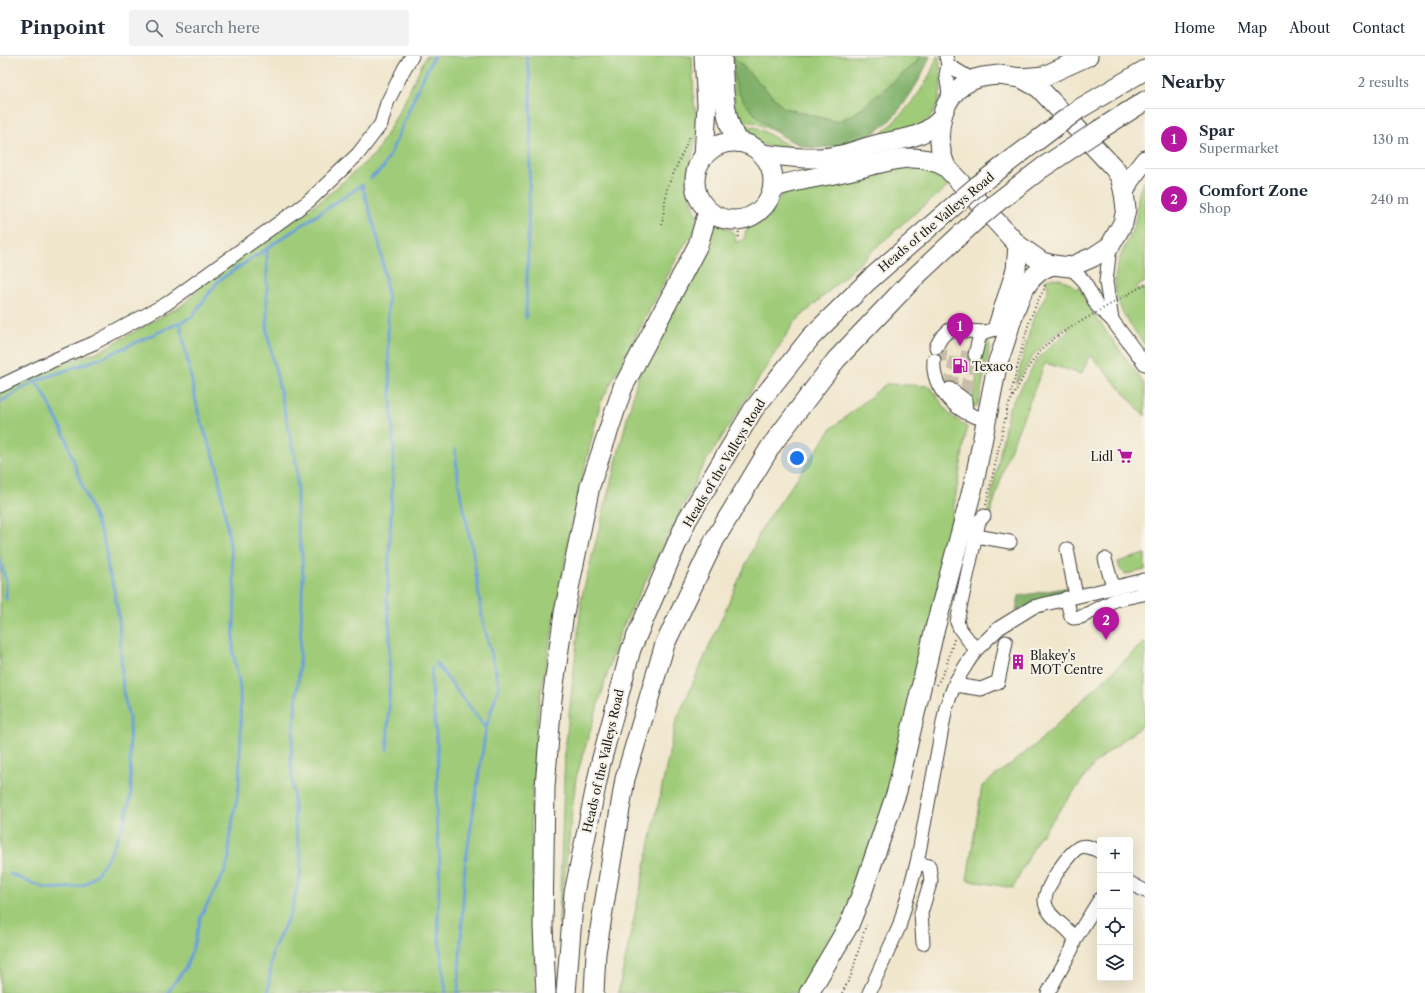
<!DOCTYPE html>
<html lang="en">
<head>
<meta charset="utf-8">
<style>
	body { margin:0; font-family:"Libre Caslon Text",serif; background:#f2f2f3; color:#1f2937 }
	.controls { position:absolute; right:12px; bottom:12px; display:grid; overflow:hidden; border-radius:4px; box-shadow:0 4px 16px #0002 }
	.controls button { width:36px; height:36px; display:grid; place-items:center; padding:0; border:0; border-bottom:1px solid #e0e1e3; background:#fff; color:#1f2937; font:20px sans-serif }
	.you { position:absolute; left:797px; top:402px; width:14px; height:14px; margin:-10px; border:3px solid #fff; border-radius:50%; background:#1a73e8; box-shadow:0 0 0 6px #1a73e833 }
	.badge { display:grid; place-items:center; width:26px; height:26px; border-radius:50%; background:#b5179e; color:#fff; font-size:13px; font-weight:700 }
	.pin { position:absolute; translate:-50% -33px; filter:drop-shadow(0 1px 2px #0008) }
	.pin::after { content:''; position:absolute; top:21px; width:14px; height:12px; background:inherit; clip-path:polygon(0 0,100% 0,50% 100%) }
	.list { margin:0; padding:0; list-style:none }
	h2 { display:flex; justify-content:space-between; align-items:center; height:52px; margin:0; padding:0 16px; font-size:17px }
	h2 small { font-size:13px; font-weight:400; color:#747a83 }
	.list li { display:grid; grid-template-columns:26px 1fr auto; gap:12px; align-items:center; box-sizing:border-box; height:60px; padding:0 16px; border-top:1px solid #e0e1e3 }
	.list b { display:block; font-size:15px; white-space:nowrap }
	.list p { margin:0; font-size:13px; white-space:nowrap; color:#747a83 }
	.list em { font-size:13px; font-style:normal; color:#747a83 }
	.icon { flex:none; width:22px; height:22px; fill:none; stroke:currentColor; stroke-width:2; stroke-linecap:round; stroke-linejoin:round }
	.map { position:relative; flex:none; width:1145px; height:937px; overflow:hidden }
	header { display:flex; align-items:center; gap:24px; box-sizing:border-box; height:56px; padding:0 20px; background:#fff; border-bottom:1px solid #e0e1e3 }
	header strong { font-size:19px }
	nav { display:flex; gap:22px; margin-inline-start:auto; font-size:14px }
	.search { width:280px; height:36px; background:#f2f2f3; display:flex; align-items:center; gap:10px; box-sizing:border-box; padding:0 14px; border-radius:4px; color:#747a83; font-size:15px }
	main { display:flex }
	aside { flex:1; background:#fff }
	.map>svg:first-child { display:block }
	.green { fill:#a0cc79; stroke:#5e744a }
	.forest { fill:#80b069; stroke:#4e6642 }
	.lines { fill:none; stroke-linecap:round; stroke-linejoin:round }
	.stream { stroke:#6ca0d8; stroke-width:3 }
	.minor-tunnel { stroke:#c6bea9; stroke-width:13; stroke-dasharray:13 6; stroke-linecap:butt }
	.minor-casing { stroke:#3c3a36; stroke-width:15 }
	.highway-casing { stroke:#3c3a36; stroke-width:21 }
	.path { stroke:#3c3a36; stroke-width:2; stroke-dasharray:1 3; stroke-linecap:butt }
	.minor { stroke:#fff; stroke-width:13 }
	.highway { stroke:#fff; stroke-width:19 }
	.highway-bridge-casing { stroke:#3c3a36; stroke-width:21; stroke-linecap:butt }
	.path-bridge { stroke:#3c3a36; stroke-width:2; stroke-dasharray:1 3; stroke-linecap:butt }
	.highway-bridge { stroke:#fff; stroke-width:19 }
	.labels { text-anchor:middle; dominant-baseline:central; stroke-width:4; stroke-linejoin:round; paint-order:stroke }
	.street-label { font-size:12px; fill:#1c1c1c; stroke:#f7f3e8 }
	.poi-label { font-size:12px; fill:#1c1c1c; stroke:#f7f3e8; text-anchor:start }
</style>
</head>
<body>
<header>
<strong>Pinpoint</strong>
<div class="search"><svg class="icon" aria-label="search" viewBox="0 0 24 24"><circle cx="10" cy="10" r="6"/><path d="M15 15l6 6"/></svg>Search here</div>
<nav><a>Home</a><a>Map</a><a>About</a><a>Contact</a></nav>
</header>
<main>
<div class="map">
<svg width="1145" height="937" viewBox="0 0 1145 937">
	<rect width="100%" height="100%" fill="#f7f3e8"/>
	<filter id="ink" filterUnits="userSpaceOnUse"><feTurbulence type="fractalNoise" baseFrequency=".025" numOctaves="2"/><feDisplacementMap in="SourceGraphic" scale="8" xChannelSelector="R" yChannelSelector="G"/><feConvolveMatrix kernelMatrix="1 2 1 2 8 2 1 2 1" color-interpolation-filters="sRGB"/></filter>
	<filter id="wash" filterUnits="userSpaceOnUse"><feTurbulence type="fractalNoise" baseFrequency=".012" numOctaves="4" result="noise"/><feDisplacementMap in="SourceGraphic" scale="16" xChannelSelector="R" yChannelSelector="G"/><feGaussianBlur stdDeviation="0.9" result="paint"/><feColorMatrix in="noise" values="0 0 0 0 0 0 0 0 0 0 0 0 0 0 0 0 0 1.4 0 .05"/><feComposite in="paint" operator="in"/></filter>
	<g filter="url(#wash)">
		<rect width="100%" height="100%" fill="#f0e6cc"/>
		<g class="green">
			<polygon points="426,0 692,0 694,47 699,70 686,128 698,162 694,176 681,194 600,348 575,451 538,652 531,760 535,937 0,937 0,334 29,319 100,295 184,248 212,215 259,187 322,144 375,98 402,50"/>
			<path d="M729,0H919L917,6L857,56L837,66L784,52L733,0C736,41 746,53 778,77L754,66L737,67Z"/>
			<path d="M937,0H939C942,28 945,56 917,72C907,77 891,77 880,79C904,57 928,32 937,0Z"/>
			<path d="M745,69L758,72L796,94C775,92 750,90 738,71Z"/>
			<path d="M888,112C918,112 925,112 950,129L910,161L794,267L701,414L620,576L576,722L559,868L565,695L582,540L637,324L713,168L730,173L736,181L735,186L744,184C746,165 755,173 766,163C776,154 777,139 790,133C796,131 805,133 811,132C837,129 863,120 888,112Z"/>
			<path d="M1145,125V226L1136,231L1138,235L1145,232V289C1124,261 1106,239 1120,202C1124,190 1132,178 1135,165C1139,151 1135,137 1145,125Z"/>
			<path d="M1049,222C1060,222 1068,224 1076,233L1080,231L1087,249L1145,329V360L1090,299L1081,318L1045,307L1007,402L988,466L986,467L1009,352L1037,304L1048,292L1069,275L1066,270L1045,287L1033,300L1016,328L1032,266L1048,235V231L1045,224Z"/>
			<polygon points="986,283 990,289 979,345 977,350 973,352 971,351 984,284"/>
			<path d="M886,328L930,330L949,358L967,371C941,535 908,701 846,857C835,884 817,911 803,937H618L676,665L762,472L832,372Z"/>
			<polygon points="1145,498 1145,514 1125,518 1120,513 1118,506"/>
			<polygon points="1145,585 1145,667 1096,706 1038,783 1013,832 967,824 982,730 1034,690"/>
		</g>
		<g class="forest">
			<path d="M733,0L784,52L837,66L857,56L917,6L919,0H930C921,24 897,65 873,77C857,86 833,92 814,92C789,91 746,57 737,33C734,23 733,10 733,0Z"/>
			<path d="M1070,531C1058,544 1033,548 1016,554L1019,540Z"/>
		</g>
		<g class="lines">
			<g class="stream">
				<polyline points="371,122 383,112 389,101 420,28 434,0"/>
				<polyline points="362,129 380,190 388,242 388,291 394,395 387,543 390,578 389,653 387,694"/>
				<polyline points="267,192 267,276 297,411 297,466 302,500 303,520 299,617 291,700 295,768 301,805 300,821 291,856 272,896 268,937"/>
				<polyline points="526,262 531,61 530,22 526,0"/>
				<polyline points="0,346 35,325 104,301 192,261 218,225 362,129"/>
				<polyline points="455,393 459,431 473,497 482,561 499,629 486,672 465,810 458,937"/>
				<polyline points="0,504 6,525 6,543"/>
				<polyline points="435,606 486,672"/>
				<polyline points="432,612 431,624 438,700 436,762 440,805 438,860 439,882 446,937"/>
				<path d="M10,818C22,822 35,830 47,832C55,833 81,832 87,827C108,812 128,762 131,737L129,661L123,635L119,563L113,528L108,514L106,494L101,477L80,424L66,382L45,339L35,325"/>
				<polyline points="167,937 186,911 193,892 201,860 225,815 229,802 229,784 239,731 241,674 240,631 233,595 235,536 231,495 217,410 199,360 181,273 181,266"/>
			</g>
		</g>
	</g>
	<g filter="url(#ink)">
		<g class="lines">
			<g class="minor-tunnel">
				<polyline points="940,305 941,292"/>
				<polyline points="950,333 956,300 973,303 975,299"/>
				<polyline points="966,336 973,303"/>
			</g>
			<defs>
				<g id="minor">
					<polyline points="946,0 948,9 946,19 950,43"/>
					<polyline points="948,9 973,24"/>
					<polyline points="1110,190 1106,226 1112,264"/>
					<polyline points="1070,211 1084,225 1097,250 1112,264 1145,308"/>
					<polyline points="936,291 941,282 949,274 984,276 997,273"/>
					<polyline points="975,299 979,282 984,276"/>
					<path d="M934,304C931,334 959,359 986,363"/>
					<polyline points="0,330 54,304 94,287 166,248 309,145 358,98 381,68 387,47 404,13 412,0"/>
					<polyline points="950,333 965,344 966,357"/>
					<polyline points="976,480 1010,486"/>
					<polyline points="1067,493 1076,540"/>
					<polyline points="1105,503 1113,531"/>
					<polyline points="1066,542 1071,560 1073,562 1081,561 1115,544 1143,538 1143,524"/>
					<polyline points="976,594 960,573 957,566 979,465 984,460"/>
					<polyline points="955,629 981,633 998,626 1006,586"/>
					<polyline points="917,807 929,810 931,824 921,857 923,887"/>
					<polyline points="1130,827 1145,835"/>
					<polyline points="1075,883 1100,843"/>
					<polyline points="869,937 899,871 917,807 946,651 956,625 968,606 976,594 999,572 1033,551 1145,524"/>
					<path d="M1048,937L1072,893L1075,883C1068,870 1046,861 1045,845C1044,833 1069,795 1080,791C1087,789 1093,792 1100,796"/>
				</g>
				<g id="highway">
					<polyline points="704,0 707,49 704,100"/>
					<path d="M722,0C724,29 722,61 738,86"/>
					<path d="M999,19L1021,22L1039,32L1114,112L1120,121L1124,137L1126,153L1123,167L1110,190L1093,201L1070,211L1053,209L1042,206L1018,189L946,111C933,80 939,36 975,23C983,20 991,20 999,19Z"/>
					<polyline points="1021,22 1044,20 1088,0"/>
					<polyline points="1079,53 1145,14"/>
					<polyline points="1099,74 1145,45"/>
					<circle cx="734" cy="125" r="39"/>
					<path d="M762,98C788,101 816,105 841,99C854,96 866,91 879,88C904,82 921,83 940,64"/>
					<polyline points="977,130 1059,68"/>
					<path d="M772,134L781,129C803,123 826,120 848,115C881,108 913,92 946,111"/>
					<polyline points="1124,137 1129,125 1145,104"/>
					<polyline points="995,148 1042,112 1078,88"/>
					<polyline points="998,270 1016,214 1018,189"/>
					<polyline points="546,937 543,870 545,731 552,643 564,557 590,430 623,331 698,189 708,155"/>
					<polyline points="566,937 574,837 601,706 631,593 687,464 753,354 811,281 868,225 957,147"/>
					<polyline points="594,937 596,897 625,723 665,588 715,483 771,390 836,304 915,221 975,165"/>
					<path d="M809,937L849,869L862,837L897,735L934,576L974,427L998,305C1012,275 1015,219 1053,209"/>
				</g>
			</defs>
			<use href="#minor" class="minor-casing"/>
			<use href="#highway" class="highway-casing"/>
			<g class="path">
				<polyline points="738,164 739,181"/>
				<polyline points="662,169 667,132 690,80"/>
				<polyline points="1137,233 1145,229"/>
				<path d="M1013,340L1011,336C1021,301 1025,264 1045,232V229"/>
				<polyline points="986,449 1008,350 1028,312 1039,296 1053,283 1068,273"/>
				<polyline points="937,629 946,611 954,583"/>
				<polyline points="842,937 851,920 866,869"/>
			</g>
			<use href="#minor" class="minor"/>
			<use href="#highway" class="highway"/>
			<defs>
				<g id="highway-bridge">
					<polyline points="1059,68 1079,53"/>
					<polyline points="1078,88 1099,74"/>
					<polyline points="957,147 977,130"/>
					<polyline points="975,165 995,148"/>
				</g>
			</defs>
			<use href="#highway-bridge" class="highway-bridge-casing"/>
			<polyline class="path-bridge" points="1068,273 1137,233"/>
			<use href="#highway-bridge" class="highway-bridge"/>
		</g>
	</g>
	<defs>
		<symbol id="fuel-bare" viewBox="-9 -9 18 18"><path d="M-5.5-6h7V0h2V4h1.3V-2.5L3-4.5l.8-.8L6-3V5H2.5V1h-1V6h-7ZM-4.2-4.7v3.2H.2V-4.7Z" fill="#b5179e" stroke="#f7f3e8" stroke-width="2.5" paint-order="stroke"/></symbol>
		<symbol id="supermarket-bare" viewBox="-9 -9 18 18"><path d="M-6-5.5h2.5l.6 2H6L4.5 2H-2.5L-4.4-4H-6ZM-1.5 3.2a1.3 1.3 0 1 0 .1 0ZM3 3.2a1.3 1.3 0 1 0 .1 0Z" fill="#b5179e" stroke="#f7f3e8" stroke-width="2.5" paint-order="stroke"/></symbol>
		<symbol id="building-bare" viewBox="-9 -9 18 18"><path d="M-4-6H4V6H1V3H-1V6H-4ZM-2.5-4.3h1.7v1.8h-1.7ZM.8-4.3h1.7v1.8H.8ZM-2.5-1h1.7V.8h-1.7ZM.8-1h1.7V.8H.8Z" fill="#b5179e" stroke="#f7f3e8" stroke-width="2.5" paint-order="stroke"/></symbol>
	</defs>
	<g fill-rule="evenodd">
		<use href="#fuel-bare" x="949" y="299" width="22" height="22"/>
		<use href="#supermarket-bare" x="1114" y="389" width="22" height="22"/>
		<use href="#building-bare" x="1007" y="595" width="22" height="22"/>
	</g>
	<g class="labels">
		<g class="street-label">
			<text transform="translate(936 166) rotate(-40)">Heads of the Valleys Road</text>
			<text transform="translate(724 407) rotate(-59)">Heads of the Valleys Road</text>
			<text transform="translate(603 705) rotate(-77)">Heads of the Valleys Road</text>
		</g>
		<g class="poi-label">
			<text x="972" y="310">Texaco</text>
			<text x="1113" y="400" text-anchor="end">Lidl</text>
			<text x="1030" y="599">Blakey's<tspan x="1030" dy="14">MOT Centre</tspan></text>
		</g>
	</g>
</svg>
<div class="controls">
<button>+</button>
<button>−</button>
<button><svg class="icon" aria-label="locate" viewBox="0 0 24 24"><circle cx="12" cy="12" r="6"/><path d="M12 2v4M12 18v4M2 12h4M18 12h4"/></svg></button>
<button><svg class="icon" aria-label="layers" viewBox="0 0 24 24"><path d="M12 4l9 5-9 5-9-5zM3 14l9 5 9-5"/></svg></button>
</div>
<div class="you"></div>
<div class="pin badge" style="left:960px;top:290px">1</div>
<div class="pin badge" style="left:1106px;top:584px">2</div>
</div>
<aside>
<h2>Nearby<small>2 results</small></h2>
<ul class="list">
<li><span class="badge">1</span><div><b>Spar</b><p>Supermarket</p></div><em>130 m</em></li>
<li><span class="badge">2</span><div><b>Comfort Zone</b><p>Shop</p></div><em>240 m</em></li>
</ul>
</aside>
</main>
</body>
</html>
